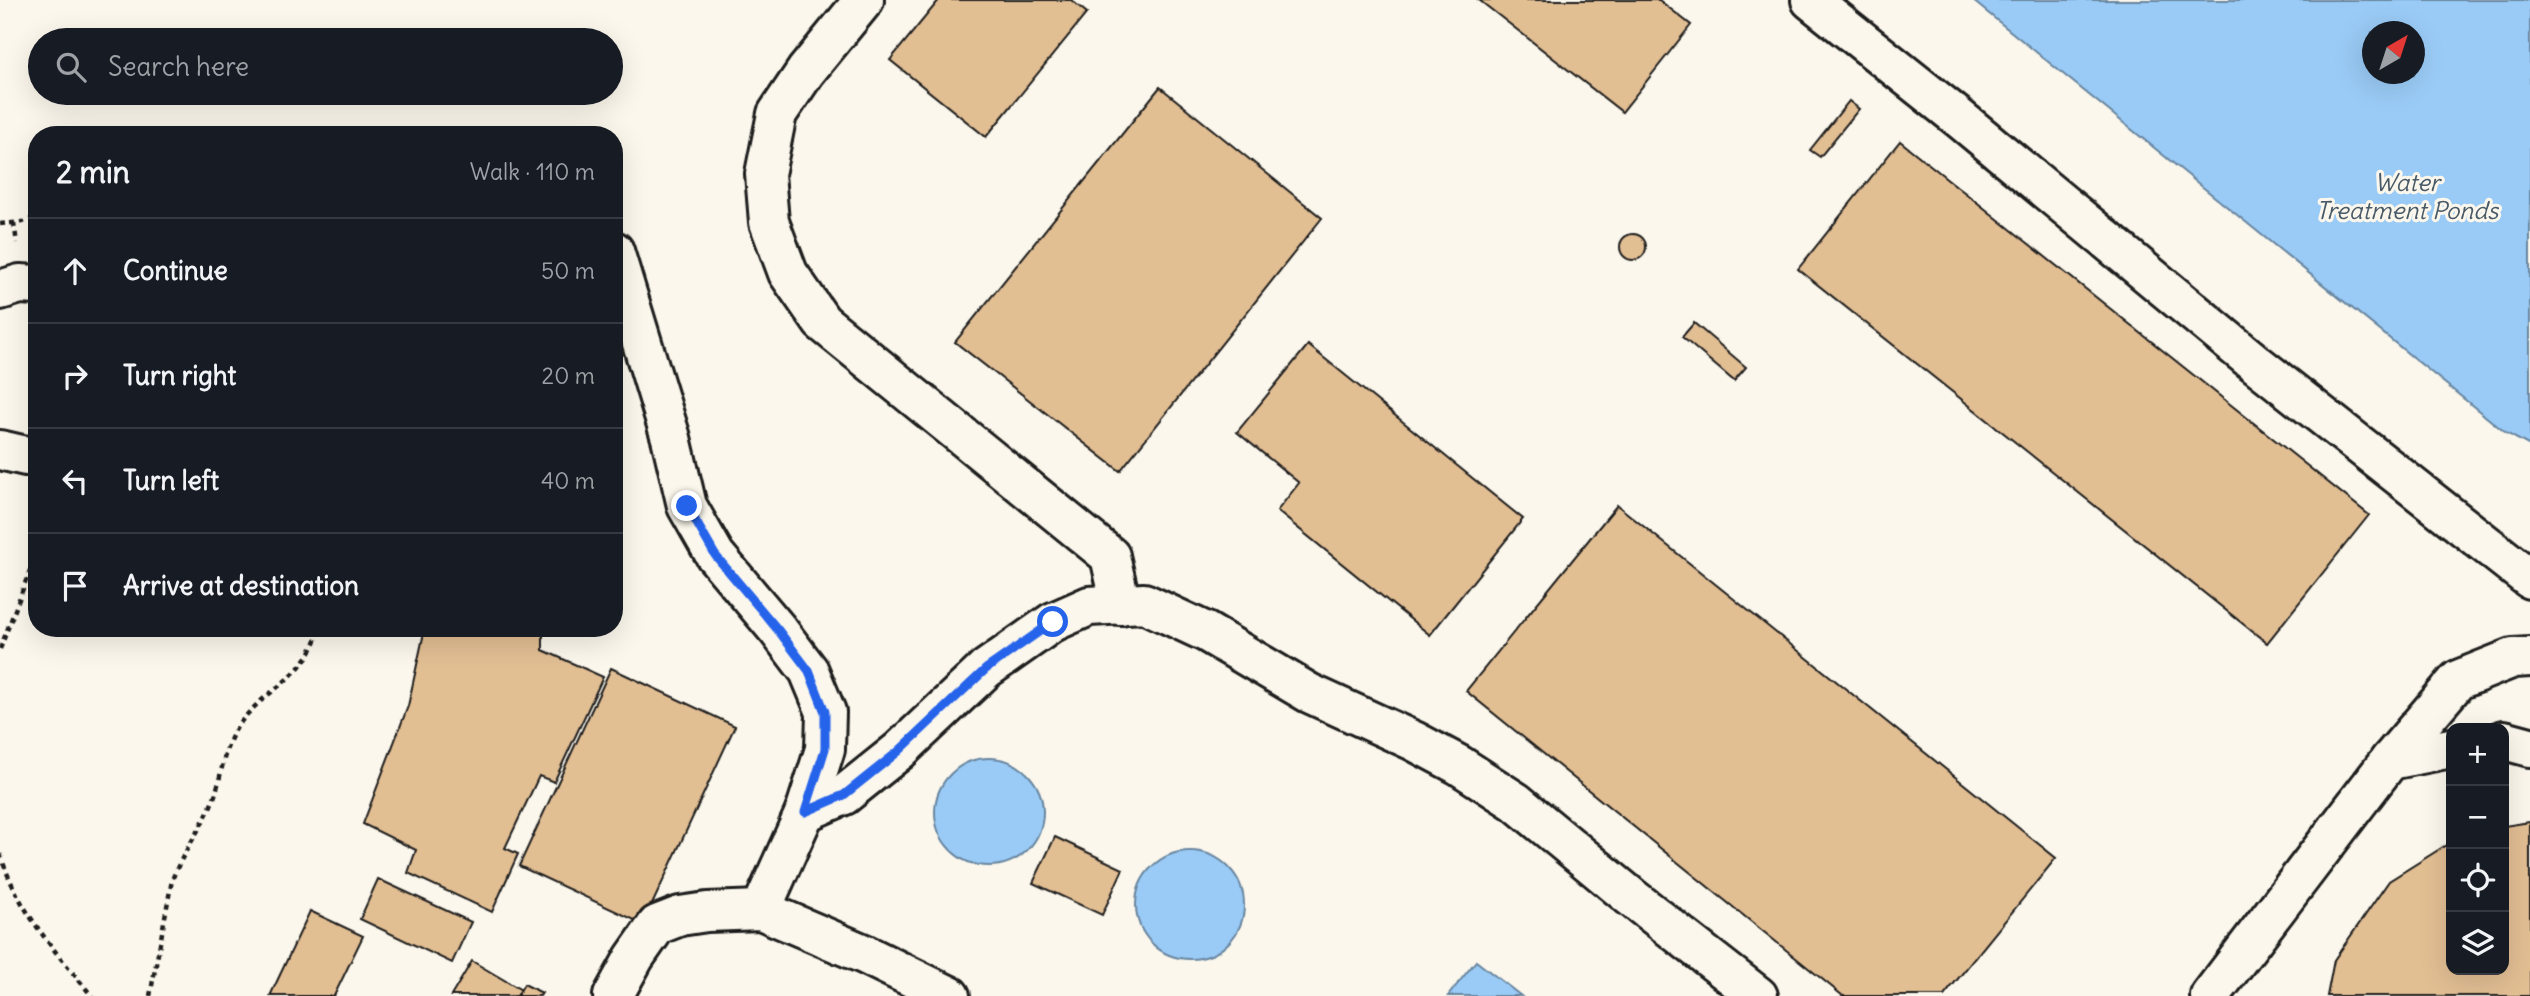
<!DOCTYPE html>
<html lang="en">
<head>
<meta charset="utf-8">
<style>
	body { margin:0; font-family:Delius,sans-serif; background:#20242c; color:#f1f3f6 }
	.controls { position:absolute; right:21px; bottom:21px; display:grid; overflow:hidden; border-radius:14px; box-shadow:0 7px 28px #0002 }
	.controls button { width:63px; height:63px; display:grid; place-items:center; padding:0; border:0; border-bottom:2px solid #363941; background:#171b24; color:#f1f3f6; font:35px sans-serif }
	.compass { position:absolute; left:2362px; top:21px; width:63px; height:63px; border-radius:50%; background:#171b24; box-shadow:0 7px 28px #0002; rotate:39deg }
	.stop { position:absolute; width:21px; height:21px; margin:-16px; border:5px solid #2563eb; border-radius:50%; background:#fff }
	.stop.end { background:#2563eb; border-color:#fff; box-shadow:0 2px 7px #0008 }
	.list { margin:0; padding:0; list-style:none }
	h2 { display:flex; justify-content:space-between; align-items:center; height:91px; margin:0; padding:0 28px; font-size:30px }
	h2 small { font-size:23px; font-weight:400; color:#9ea1a6 }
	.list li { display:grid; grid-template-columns:46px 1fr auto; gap:21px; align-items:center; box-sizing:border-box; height:105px; padding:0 28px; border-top:2px solid #363941 }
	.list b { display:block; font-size:26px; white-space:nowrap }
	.list em { font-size:23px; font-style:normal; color:#9ea1a6 }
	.icon { flex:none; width:38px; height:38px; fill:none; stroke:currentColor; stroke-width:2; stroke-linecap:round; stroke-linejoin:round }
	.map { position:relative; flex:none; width:2530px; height:996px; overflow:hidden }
	.search { position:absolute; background:#171b24; box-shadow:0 7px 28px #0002; left:28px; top:28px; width:595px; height:77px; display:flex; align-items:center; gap:18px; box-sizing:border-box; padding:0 24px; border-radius:38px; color:#9ea1a6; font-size:26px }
	.panel { position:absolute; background:#171b24; box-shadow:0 7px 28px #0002; left:28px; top:126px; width:595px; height:511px; border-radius:28px }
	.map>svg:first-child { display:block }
	.water { fill:#9acbf6; stroke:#68859f; stroke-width:2; fill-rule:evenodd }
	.building { fill:#e2be93; stroke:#1c1c1c; stroke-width:2 }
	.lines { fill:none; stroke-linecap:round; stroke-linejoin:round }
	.minor-casing { stroke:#1c1c1c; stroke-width:44 }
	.path { stroke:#1c1c1c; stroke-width:4.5; stroke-dasharray:5 5; stroke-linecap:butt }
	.minor { stroke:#fbf7ec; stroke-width:38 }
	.route { stroke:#2563eb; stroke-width:9 }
	.labels { text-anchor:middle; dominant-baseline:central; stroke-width:6; stroke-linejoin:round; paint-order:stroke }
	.water-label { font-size:24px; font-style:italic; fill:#485968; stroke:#fbf7ec }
</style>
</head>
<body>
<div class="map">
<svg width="2530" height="996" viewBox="0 0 2530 996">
	<rect width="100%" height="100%" fill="#fbf7ec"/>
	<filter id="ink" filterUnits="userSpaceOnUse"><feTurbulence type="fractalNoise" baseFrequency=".0143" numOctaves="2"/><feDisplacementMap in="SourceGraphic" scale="14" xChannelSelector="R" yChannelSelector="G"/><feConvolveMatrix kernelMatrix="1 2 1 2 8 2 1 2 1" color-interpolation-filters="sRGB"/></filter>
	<g filter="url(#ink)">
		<g class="water">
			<path d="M1972,0H2530V446L2506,433ZM2372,32H2414V74H2372Z"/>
			<circle cx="989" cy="812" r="54"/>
			<circle cx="1190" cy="905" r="54"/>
			<polygon points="1476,961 1521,996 1448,996"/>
		</g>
		<g class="building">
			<polygon points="939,0 1071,0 1087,13 986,137 890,60"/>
			<polygon points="1479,0 1659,0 1691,25 1622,112"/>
			<polygon points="1160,87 1322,218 1120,471 955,342"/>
			<polygon points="1849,101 1859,109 1820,157 1810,150"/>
			<polygon points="1900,141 2369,515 2267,643 1798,269"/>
			<circle cx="1633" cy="247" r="13"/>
			<polygon points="1694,323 1746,367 1734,381 1682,337"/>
			<polygon points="1308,345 1523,519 1430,635 1277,511 1299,483 1237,432"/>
			<polygon points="1617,505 2056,858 1944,996 1843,996 1466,691"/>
			<polygon points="425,628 543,628 543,650 603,677 554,782 539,776 505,848 518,854 492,912 408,873 416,850 363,824 408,706"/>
			<polygon points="611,668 735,726 643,924 519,866"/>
			<polygon points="2530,822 2530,996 2327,996 2334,960 2389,881 2451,842 2451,970 2504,970 2504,826"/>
			<polygon points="1055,837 1123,869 1102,915 1033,883"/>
			<polygon points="378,879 471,922 452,963 360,919"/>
			<polygon points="310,911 363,936 334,996 270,996"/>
			<polygon points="472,961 523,991 520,996 451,996"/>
			<polygon points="524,984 542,993 540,996 517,996"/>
		</g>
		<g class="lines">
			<defs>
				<g id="minor">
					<polyline points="864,0 806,71 777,114 765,174 769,222 788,273 822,322 1110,556 1121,605"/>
					<polyline points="1811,0 1959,118 2254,362 2530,579"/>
					<polyline points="614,251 671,438 687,506 715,555 778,630 809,671 826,712 825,749 805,812 761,910"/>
					<polyline points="0,290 20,284 37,285"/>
					<polyline points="0,450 26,456 37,455"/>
					<polyline points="2504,740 2530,747"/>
					<polyline points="2390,760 2451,748"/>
					<polyline points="805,812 844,795 899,751 986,669 1053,622 1089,606 1144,603 1206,632 1309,693 1414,741 1459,765 1516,802 1631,897 1758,996"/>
					<polyline points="613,996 634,958 657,925 680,916 707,912 761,910 864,954 950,996"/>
					<polyline points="2210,996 2390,760 2458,680 2513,658 2530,657"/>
				</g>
			</defs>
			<use href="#minor" class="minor-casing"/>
			<g class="path">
				<polyline points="14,223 17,243"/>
				<polyline points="0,224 23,222 37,217"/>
				<polyline points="0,649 37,552"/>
				<path d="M0,854C19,912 54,950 92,996"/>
				<path d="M150,996L172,880C183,851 203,827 214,798C223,773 222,749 238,726C264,688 306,680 320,628"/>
			</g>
			<use href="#minor" class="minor"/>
		</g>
	</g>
	<g class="lines" filter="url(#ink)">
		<polyline class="route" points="687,506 715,555 778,630 809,671 825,712 825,749 805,812 844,795 899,751 986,669 1053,622"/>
	</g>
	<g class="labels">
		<g class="water-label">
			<text x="2407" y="182">Water<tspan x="2407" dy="28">Treatment Ponds</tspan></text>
		</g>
	</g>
</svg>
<div class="controls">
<button>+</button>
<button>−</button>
<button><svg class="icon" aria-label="locate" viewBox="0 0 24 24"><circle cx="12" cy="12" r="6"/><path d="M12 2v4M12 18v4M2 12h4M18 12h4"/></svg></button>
<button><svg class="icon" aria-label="layers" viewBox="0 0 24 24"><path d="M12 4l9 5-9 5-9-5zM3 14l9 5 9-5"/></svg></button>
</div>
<svg class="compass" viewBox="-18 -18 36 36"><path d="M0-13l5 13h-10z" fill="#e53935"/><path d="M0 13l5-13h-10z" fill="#9ea1a6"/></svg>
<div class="stop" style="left:1053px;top:622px"></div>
<div class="stop end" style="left:687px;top:506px"></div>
<div class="search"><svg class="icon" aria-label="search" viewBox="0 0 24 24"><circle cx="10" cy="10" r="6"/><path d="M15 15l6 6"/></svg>Search here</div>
<section class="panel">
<h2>2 min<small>Walk · 110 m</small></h2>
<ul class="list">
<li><svg class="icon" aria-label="ahead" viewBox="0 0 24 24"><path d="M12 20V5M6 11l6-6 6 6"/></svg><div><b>Continue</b></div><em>50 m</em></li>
<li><svg class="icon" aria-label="right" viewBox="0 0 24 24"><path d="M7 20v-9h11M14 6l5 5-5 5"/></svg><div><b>Turn right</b></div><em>20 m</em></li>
<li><svg class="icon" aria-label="left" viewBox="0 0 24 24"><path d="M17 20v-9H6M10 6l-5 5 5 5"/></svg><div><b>Turn left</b></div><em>40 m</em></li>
<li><svg class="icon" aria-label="arrive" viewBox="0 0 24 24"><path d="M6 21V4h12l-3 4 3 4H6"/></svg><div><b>Arrive at destination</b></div></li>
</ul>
</section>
</div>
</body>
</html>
